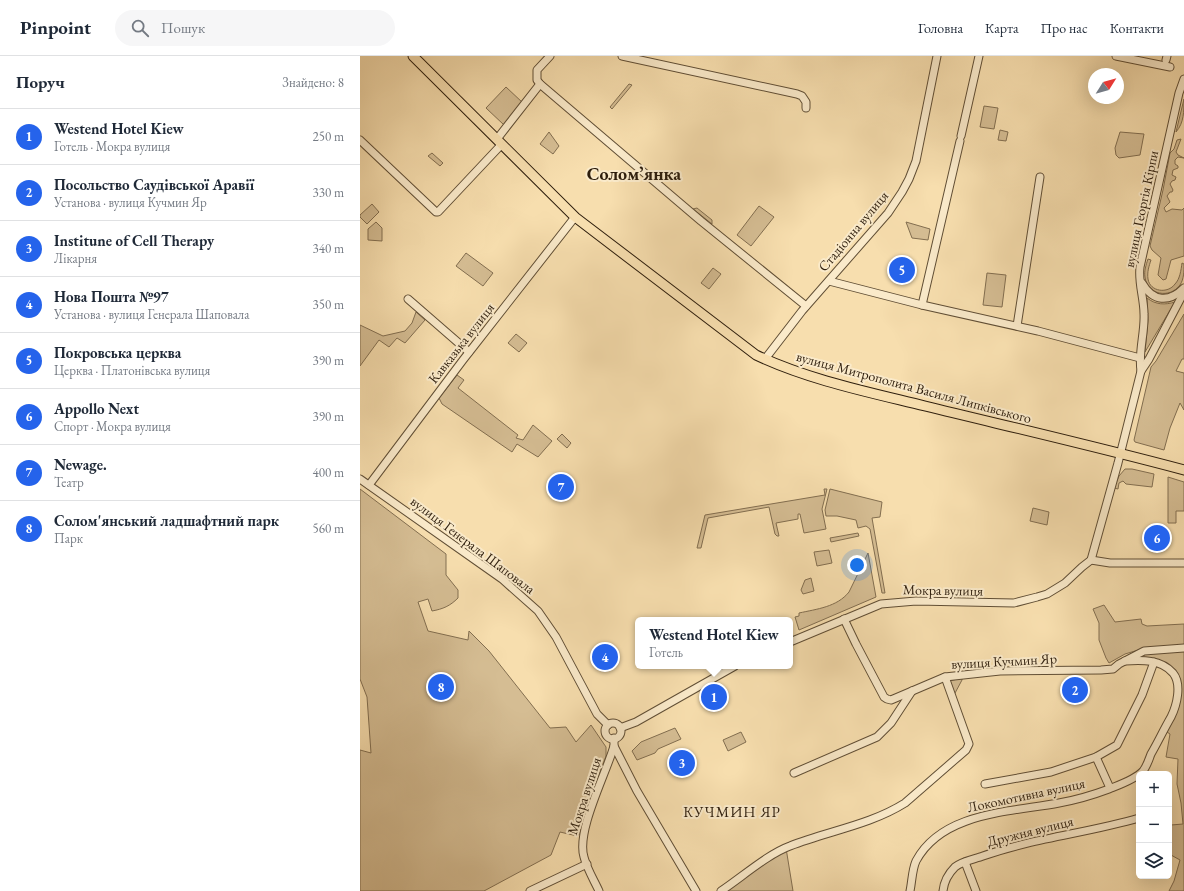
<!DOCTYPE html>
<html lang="uk">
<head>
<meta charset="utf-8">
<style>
	body { margin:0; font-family:"EB Garamond",serif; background:#f6f6f7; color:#1f2937 }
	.controls { position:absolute; right:12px; bottom:12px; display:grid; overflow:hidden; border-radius:6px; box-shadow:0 4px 16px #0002 }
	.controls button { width:36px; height:36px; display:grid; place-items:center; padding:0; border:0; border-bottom:1px solid #e0e1e3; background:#fff; color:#1f2937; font:20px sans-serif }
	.compass { position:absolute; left:728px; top:12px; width:36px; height:36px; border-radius:50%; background:#fff; box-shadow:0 4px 16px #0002; rotate:53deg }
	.you { position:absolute; left:497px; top:509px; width:14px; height:14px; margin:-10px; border:3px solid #fff; border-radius:50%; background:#1a73e8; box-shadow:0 0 0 6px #1a73e833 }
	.badge { display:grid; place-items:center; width:26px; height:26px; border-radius:50%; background:#2563eb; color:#fff; font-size:13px; font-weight:700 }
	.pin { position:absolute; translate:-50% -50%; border:2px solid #fff; box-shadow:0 1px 4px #0006 }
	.popup { position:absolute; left:275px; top:561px; width:158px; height:52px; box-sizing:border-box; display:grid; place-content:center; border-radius:6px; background:#fff; filter:drop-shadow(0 1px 3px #0005); font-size:13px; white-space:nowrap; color:#747a83 }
	.popup b { font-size:15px; color:#1f2937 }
	.popup::after { content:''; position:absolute; left:50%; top:100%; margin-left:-8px; border:8px solid transparent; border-top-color:#fff }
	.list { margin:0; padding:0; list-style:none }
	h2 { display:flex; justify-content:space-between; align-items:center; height:52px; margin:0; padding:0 16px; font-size:17px }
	h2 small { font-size:13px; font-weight:400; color:#747a83 }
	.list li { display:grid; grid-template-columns:26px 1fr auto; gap:12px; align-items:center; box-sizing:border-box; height:56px; padding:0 16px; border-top:1px solid #e0e1e3 }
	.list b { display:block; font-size:15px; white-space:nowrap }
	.list p { margin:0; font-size:13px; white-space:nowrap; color:#747a83 }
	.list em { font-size:13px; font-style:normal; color:#747a83 }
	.icon { flex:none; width:22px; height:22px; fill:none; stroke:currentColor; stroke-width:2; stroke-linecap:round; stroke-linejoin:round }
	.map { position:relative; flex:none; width:824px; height:835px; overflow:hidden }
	header { display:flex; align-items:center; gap:24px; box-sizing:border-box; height:56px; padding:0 20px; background:#fff; border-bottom:1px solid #e0e1e3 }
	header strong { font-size:19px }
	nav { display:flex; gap:22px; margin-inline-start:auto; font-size:14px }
	.search { width:280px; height:36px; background:#f6f6f7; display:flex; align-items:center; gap:10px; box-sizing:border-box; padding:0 14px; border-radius:22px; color:#747a83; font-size:15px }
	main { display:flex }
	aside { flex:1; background:#fff }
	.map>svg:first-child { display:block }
	.green { fill:#d5bd93; stroke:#826e50 }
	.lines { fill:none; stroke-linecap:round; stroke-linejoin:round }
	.minor-casing { stroke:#604e35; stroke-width:9 }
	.major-casing { stroke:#2e1e0d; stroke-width:11 }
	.minor { stroke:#faeaca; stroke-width:7 }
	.major { stroke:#f7deae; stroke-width:9 }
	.labels { text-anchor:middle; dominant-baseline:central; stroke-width:4; stroke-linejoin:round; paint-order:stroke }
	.street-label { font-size:14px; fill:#2e1e0d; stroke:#faeaca }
	.neighbourhood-label { font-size:15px; letter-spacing:1px; fill:#2e1e0d; stroke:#faeaca }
	.district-label { font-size:18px; font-weight:bold; fill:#2e1e0d; stroke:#faeaca }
</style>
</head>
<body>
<header>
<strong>Pinpoint</strong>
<div class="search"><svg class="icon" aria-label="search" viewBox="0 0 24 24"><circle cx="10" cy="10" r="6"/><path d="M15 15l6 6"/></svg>Пошук</div>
<nav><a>Головна</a><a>Карта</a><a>Про нас</a><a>Контакти</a></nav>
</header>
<main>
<aside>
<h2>Поруч<small>Знайдено: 8</small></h2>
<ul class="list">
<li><span class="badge">1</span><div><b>Westend Hotel Kiew</b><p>Готель · Мокра вулиця</p></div><em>250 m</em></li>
<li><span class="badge">2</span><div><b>Посольство Саудівської Аравії</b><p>Установа · вулиця Кучмин Яр</p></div><em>330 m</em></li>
<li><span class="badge">3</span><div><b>Institune of Cell Therapy</b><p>Лікарня</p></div><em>340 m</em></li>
<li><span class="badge">4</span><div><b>Нова Пошта №97</b><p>Установа · вулиця Генерала Шаповала</p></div><em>350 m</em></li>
<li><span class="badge">5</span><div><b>Покровська церква</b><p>Церква · Платонівська вулиця</p></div><em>390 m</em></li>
<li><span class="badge">6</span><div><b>Appollo Next</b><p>Спорт · Мокра вулиця</p></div><em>390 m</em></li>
<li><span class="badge">7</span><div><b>Newage.</b><p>Театр</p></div><em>400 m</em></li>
<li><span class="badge">8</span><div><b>Солом'янський ладшафтний парк</b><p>Парк</p></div><em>560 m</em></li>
</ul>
</aside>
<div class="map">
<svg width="824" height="835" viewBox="0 0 824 835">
	<rect width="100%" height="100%" fill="#f7deae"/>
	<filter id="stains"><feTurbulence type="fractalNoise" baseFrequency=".005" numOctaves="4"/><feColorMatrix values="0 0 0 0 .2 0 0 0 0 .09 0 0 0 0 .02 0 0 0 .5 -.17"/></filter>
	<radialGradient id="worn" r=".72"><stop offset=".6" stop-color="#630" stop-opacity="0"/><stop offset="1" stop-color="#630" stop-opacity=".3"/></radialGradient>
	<g class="green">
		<polygon points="269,28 272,29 252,53 250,51"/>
		<polygon points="146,31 163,47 144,69 126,52"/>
		<path d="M824,43C824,55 824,67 816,76Z"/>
		<polygon points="624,50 638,52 634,73 620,71"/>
		<polygon points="640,74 648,76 646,85 638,84"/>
		<polygon points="189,76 199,90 193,98 180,88"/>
		<polygon points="760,76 784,78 780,99 759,102 756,99 755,92"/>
		<polygon points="821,83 816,96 818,99 824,102 818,101 815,104 815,108 818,110 818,112 813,114 812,119 816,121 815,124 812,125 810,128 813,134 812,136 810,136 807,140 810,146 804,152 806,156 812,153 822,154 824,152 824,200 811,204 806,223 803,224 798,219 801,202 792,194 790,190 803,134 810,97 814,93 817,84"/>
		<polygon points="72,97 83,107 80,110 68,100"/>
		<polygon points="12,148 19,156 7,168 0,161 0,159"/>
		<polygon points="399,150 414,161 391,190 377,179"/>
		<polygon points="337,152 352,164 352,168 333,153"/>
		<polygon points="16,166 22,172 22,185 8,184 8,173"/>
		<polygon points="546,166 570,173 568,184 552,182"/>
		<polygon points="106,197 133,217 123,230 96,210"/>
		<path d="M788,203L791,204C789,210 787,216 788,223C790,236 808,238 815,228C820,223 821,214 822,207L824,208C824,215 824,223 820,229C810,243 787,239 785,221C784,215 786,209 788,203Z"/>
		<polygon points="353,212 361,218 349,233 341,227"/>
		<polygon points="627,217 646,219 642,251 623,249"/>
		<path d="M787,242C796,249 805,249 815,246L785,296L788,264Z"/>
		<polygon points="56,256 65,264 45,287 37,282 29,291 19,284 0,310 0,269 23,280 45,275 52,267"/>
		<polygon points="824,258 824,303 822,303 816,315 824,317 824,354 820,347 810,372 804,394 775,386 774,384 791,311 796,305"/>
		<polygon points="156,278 167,287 159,296 148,287"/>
		<polygon points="97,319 104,324 98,332 158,379 156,382 163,384 173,369 192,385 178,401 157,388 152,396 82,348 79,342"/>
		<polygon points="202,378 211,387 207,392 197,383"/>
		<polygon points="765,413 772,413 794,418 792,431 766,428 763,425 759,427 758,433 754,432 759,420"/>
		<polygon points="808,421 824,426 824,455 816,455 816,467 808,467"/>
		<path d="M0,433L86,498V519L98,534V542C90,550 83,553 72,555L68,543L58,546L68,575L108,584L109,575L129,595L190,672L206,671L216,686L231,669L246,691V700L228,749L219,779L217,778V780L200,776L191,799L124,835H0V694L11,697L7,641L0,623Z"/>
		<polygon points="464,433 467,433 462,453 466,473 444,477 440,458 438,458 438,463 416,467 419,480 417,480 415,478 409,451 348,462 341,492 337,492 345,459 465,439"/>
		<polygon points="470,433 522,446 520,461 512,462 525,537 522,537 510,473 506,470 498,472 496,464 477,460 466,460 465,454"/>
		<polygon points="673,452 689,456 687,469 670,465"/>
		<polygon points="498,477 499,480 471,486 470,482"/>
		<polygon points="469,494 472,507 457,510 454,496"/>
		<path d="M508,497L516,541L439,574L435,561L439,560V557C457,553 477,551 489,536Z"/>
		<polygon points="451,522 454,535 443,538 441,534 445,524"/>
		<polygon points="744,549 755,566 781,563 782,568 787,570 824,568 824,591 785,592 765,598 749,607 746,602 739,584 739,567 733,553"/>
		<polygon points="824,592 824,835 809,835 814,825 820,804 811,799 811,769 823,768 821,747 817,728 818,703 806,701 810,678 804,674 818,632 807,611 776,604 784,595"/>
		<polygon points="602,622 602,624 594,639 589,625"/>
		<polygon points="315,672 321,683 298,693 295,697 277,704 272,695 281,686"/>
		<polygon points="381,676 386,686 368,695 363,684"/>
		<polygon points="426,792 433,835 361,835"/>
	</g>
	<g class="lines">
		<defs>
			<g id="minor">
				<polyline points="190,0 177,14 177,24 180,28 341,165 446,250"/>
				<polyline points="262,0 437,38 442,40 446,46 446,52"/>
				<polyline points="756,0 810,11"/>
				<polyline points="806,4 807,0"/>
				<polyline points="601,80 619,0"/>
				<polyline points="137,83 180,28"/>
				<polyline points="0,84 76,156 78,156 142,88"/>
				<polyline points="469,225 562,249 678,275 780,302"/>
				<path d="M782,227C793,246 809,247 824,232"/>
				<polyline points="48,243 109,296"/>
				<polyline points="562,249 600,85"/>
				<polyline points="657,270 680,121"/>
				<polyline points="405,303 442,255 528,157 542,136 549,123 556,105 577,0"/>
				<path d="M781,315C778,296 785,277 784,258C784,242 778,227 780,211L819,37L824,23"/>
				<polyline points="0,423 142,523 178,555 196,581 237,658 248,669"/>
				<polyline points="9,429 103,304 215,161"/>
				<polyline points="731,504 750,507 824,507"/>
				<polyline points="484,563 496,588 524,641 527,643 531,644 585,621 640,615 741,614 753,613 759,608 784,595 824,592"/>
				<polyline points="430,586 521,548 556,545 654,547 677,541 687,538 705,527 722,511 731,504 758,407 781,315 789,303 824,236"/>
				<circle cx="253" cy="675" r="8"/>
				<polyline points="260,672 276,666 375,610"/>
				<polyline points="254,682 254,690 277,735 336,835"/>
				<polyline points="736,701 750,732"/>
				<polyline points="434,717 517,681 531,667 552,635"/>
				<polyline points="625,728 691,716 736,701 757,689 782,639 794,606"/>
				<polyline points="605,806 616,835"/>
				<polyline points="170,835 227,808"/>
				<path d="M239,835C234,824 227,813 224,801C216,775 246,718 254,690"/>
				<path d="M361,835C382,821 408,798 430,790C468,775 510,769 545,747L606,694L609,688L585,621"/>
				<path d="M550,835C552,826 552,814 556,805C582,756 651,756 699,747C716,744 733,739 749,733C759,729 776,723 783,715C787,710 789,703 791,698C798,686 804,673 811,661C817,649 822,628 813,617C801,603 782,604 765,605"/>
				<path d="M583,835C584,825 588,818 595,811C602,805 615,803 623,800C674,782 728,777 779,762"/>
			</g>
			<path id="major" d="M53,0L215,161L396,299C449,324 508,336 565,350C651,371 738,391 824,414"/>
		</defs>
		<use href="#minor" class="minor-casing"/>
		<use href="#major" class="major-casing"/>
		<use href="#minor" class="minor"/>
		<use href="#major" class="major"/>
	</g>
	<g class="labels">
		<g class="street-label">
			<text transform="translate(781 153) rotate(-78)">вулиця Георгія Кірпи</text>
			<text transform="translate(493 175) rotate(-50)">Стадіонна вулиця</text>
			<text transform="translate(101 287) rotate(-52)">Кавказька вулиця</text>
			<text transform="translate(554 331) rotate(15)">вулиця Митрополита Василя Липківського</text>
			<text transform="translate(113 489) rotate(37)">вулиця Генерала Шаповала</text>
			<text transform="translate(583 534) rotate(1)">Мокра вулиця</text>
			<text transform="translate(644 605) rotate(-3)">вулиця Кучмин Яр</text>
			<text transform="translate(666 739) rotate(-12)">Локомотивна вулиця</text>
			<text transform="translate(224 740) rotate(-72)">Мокра вулиця</text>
			<text transform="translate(670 775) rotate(-14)">Дружня вулиця</text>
		</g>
		<g class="neighbourhood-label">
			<text x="372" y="755">КУЧМИН ЯР</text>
		</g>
		<g class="district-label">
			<text x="274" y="117">Соломʼянка</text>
		</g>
	</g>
	<rect width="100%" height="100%" filter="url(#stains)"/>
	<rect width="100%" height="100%" fill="url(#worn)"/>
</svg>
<div class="controls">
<button>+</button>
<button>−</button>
<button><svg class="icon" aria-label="layers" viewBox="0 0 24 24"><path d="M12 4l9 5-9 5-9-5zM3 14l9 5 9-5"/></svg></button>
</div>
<svg class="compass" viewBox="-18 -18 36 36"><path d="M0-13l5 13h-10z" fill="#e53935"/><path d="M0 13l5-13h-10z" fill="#747a83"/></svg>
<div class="you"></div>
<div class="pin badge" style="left:354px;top:641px">1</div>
<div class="popup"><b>Westend Hotel Kiew</b>Готель</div>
<div class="pin badge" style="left:715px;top:634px">2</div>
<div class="pin badge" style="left:322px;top:707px">3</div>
<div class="pin badge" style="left:245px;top:601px">4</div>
<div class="pin badge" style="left:542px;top:214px">5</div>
<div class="pin badge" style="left:797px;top:482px">6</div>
<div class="pin badge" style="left:201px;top:431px">7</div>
<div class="pin badge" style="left:81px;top:631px">8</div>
</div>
</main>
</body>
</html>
